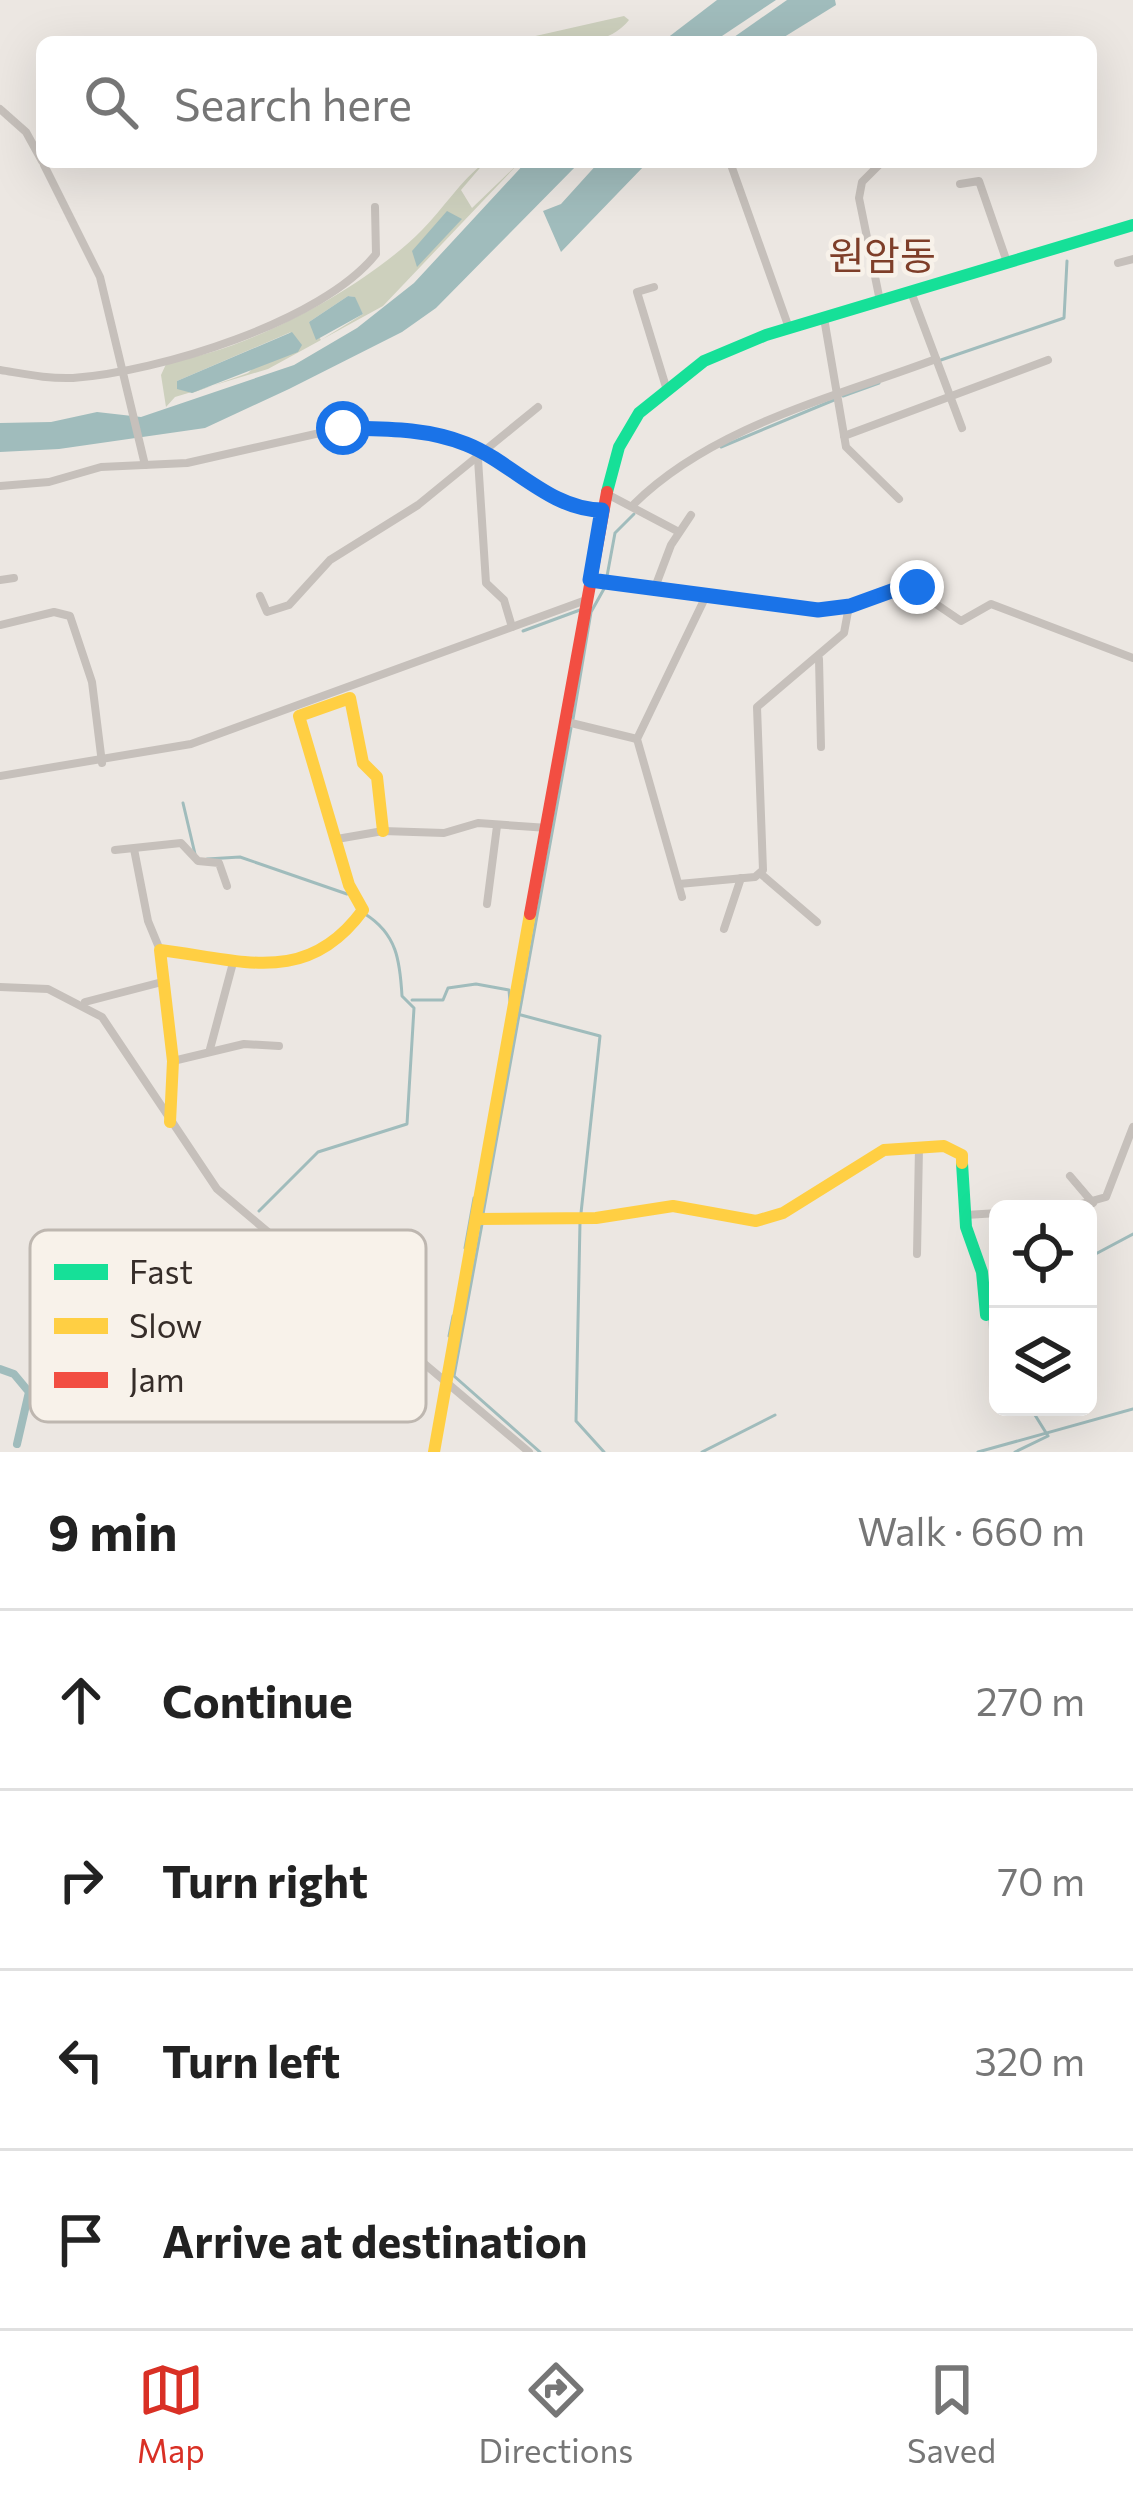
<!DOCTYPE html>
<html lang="en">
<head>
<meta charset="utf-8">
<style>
	body { margin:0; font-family:Commissioner,"Noto Sans KR",sans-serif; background:#f6f6f6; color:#222 }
	.controls { position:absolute; right:36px; bottom:36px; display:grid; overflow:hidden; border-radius:18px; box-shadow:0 12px 48px #0002 }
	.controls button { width:108px; height:108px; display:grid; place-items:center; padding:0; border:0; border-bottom:3px solid #e0e0e0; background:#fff; color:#222; font:60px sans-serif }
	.stop { position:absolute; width:36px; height:36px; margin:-27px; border:9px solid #1a73e8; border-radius:50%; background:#fff }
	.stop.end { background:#1a73e8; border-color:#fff; box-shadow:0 3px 12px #0008 }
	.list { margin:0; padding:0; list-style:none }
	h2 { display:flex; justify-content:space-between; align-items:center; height:156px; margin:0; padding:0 48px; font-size:51px }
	h2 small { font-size:39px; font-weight:400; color:#767676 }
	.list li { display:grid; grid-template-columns:78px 1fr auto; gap:36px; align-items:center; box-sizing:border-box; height:180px; padding:0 48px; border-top:3px solid #e0e0e0 }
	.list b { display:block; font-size:45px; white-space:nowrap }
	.list em { font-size:39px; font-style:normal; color:#767676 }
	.icon { flex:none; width:66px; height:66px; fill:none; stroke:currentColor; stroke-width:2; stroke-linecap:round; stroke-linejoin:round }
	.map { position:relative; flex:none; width:1133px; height:1452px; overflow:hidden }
	.search { position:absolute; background:#fff; box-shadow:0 12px 48px #0002; left:36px; right:36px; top:36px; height:132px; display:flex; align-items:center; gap:30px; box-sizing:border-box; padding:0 42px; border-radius:18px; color:#767676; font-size:45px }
	.sheet { height:876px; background:#fff }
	nav { display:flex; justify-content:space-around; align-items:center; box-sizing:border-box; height:168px; border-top:3px solid #e0e0e0; background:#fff; font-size:33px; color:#767676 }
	nav a { display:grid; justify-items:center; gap:6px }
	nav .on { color:#d93025 }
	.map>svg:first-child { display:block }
	.green { fill:#cdd0bd; fill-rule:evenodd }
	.water { fill:#a0bcbc }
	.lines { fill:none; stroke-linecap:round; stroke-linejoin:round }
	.stream { stroke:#a0bcbc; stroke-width:3 }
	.canal { stroke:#a0bcbc; stroke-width:8 }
	.street { stroke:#c6c0bb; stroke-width:8 }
	.fast { stroke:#16e098; stroke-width:12 }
	.slow { stroke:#ffcf43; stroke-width:12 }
	.jam { stroke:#f24e42; stroke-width:12 }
	.route { stroke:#1a73e8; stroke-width:15 }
	.labels { text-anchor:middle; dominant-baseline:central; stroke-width:9; stroke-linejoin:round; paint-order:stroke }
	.quarter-label { font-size:39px; fill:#7e3e29; stroke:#f8f2ea }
	.key { fill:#f8f2ea; stroke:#beb7b0; stroke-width:3 }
	.key-label { font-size:33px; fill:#362d29 }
</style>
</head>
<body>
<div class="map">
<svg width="1133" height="1452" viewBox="0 0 1133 1452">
	<rect width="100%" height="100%" fill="#ece7e2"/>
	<g class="green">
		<path d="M624,16L629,20C606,49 566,42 532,42L531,37Z"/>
		<path d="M485,162L461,190L472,208L520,162L383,306L268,369L175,397L166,407L161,375L167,362C246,352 366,287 422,230C444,208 460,181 485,162ZM348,296L354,297L363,314L321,340L309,322ZM291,332L248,373L192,393L177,381Z"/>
	</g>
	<g class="water">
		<polygon points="717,0 776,0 713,42 662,42"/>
		<polygon points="787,0 835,0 836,5 776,42 727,42"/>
		<polygon points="526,162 580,162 436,308 402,332 289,389 205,428 59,449 0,452 0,423 51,422 97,412 141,417 294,365 357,328 414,283"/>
		<polygon points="599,162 645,165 561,252 543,211 561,204"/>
		<polygon points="447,211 462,219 417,267 412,251"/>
		<polygon points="348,296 355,297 363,314 316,340 309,322"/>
		<polygon points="292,332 302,345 298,352 192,393 177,389 177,381"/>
	</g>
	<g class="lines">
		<g class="stream">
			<polyline points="938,361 1064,318 1067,261"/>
			<polyline points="843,396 879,383"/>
			<polyline points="721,447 834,400"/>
			<polyline points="523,631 580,610"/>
			<polyline points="573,719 591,612 605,587 615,533 634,514"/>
			<polyline points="183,803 195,854"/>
			<polyline points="207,859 240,857 347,894"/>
			<polyline points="412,1000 443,1000 448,988 476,984 509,990 510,1001"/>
			<polyline points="521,1015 600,1036 581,1213"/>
			<path d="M259,1211L318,1152L407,1124L414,1008L402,996C400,961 397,934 365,914"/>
			<polyline points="483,1214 571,728"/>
			<polyline points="580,1222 576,1421 604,1452"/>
			<polyline points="482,1224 454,1376 540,1452"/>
			<polyline points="465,1248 474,1198"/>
			<polyline points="1088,1258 1133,1234"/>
			<polyline points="990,1319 992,1361 998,1370"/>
			<polyline points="449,1336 453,1316"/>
			<polyline points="702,1452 775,1415"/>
			<polyline points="978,1452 1133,1409"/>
			<polyline points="1015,1452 1048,1436 1030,1407"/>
		</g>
		<polyline class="canal" points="0,1369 14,1374 29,1392 17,1444"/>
		<g class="street">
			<polyline points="0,109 26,132 42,161"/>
			<polyline points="51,162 44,165 100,277 145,465"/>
			<polyline points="730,162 789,328"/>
			<polyline points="960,184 979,181 1007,262"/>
			<polyline points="1118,263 1133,259"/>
			<polyline points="654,287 637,292 666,387"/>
			<polyline points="911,292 962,428"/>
			<polyline points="880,301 859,198 862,182 882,162"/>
			<polyline points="824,318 846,447 899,499"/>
			<path d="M0,370C25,374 48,379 73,378C158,372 322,322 376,254L375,207"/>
			<polyline points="844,436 1048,360"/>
			<polyline points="478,459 486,583 504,600 512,627"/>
			<polyline points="0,486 49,482 101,467 187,463 342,428 398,429 464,443 567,503 602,510"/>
			<polyline points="607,494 679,532"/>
			<path d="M634,504C713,426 835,397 936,359"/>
			<polyline points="0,580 14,578"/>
			<polyline points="590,580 817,610 849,606 908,585 961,621 991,604 1133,658"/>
			<polyline points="654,590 671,545 691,515"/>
			<polyline points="260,596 267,612 289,605 330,560 418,505 538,407"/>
			<polyline points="0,625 54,612 70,616 92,682 102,763"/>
			<polyline points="819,659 821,747"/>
			<polyline points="567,722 637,739"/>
			<polyline points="0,776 191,744 586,600"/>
			<polyline points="337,839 383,831 444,833 478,823 548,828"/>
			<polyline points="134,849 148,921 160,950"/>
			<polyline points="115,850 181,843 198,861 219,863 227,886"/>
			<polyline points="761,874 817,922"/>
			<polyline points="679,884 755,877 763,870 757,707 844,633 849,606"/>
			<polyline points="682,897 637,739 705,598"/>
			<polyline points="487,904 497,826"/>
			<polyline points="724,929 741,878"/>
			<polyline points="0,987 48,989 102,1017 217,1189 529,1452"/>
			<polyline points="85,1002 162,982"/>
			<polyline points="210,1049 234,959"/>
			<polyline points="173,1061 244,1044 279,1046"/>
			<polyline points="1070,1176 1093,1203"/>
			<polyline points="1021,1209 1051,1209"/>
			<polyline points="1063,1209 1106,1197 1133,1127"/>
			<polyline points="966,1215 998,1213"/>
			<polyline points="917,1254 919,1147"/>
		</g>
		<g class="fast">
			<polyline points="607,492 619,447 639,413 704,361 766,335 1133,225"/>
			<polyline points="962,1163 966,1227 982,1272 986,1315"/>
		</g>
		<g class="slow">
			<path d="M170,1122L173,1061L160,950C242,960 307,987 363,910L349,885L299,716L350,698L363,763L377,777L383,831"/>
			<polyline points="477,1219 596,1218 673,1206 756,1221 783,1213 884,1150 944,1146 962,1155 962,1163"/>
			<polyline points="434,1452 530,914"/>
		</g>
		<polyline class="jam" points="530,914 607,492"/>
	</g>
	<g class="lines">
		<path class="route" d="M343,428C384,429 426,428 466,444C512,462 550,510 602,510L590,580L818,610L850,606L908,585L917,587"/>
	</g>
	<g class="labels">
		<g class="quarter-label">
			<text x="882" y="254">원암동</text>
		</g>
	</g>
	<rect x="30" y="1230" width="396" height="192" rx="18" class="key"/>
	<rect x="54" y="1264" width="54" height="16" fill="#16e098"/>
	<rect x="54" y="1318" width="54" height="16" fill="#ffcf43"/>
	<rect x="54" y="1372" width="54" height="16" fill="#f24e42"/>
	<g class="key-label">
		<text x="129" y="1284">Fast</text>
		<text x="129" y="1338">Slow</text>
		<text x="129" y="1392">Jam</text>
	</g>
</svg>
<div class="controls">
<button><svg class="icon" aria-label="locate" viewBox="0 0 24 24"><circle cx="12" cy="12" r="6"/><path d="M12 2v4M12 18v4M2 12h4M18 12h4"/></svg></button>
<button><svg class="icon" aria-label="layers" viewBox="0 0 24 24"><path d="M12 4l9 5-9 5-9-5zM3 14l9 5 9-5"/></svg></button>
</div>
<div class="stop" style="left:343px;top:428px"></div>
<div class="stop end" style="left:917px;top:587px"></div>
<div class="search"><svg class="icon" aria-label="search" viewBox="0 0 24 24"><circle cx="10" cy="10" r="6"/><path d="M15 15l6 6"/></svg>Search here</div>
</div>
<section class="sheet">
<h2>9 min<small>Walk · 660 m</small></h2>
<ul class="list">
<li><svg class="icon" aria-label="ahead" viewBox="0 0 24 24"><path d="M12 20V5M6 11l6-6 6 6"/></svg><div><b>Continue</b></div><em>270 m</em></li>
<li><svg class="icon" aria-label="right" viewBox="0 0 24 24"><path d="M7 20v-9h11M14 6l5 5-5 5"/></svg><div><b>Turn right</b></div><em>70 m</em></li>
<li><svg class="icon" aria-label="left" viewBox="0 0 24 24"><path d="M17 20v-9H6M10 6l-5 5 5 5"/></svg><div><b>Turn left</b></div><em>320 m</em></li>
<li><svg class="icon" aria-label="arrive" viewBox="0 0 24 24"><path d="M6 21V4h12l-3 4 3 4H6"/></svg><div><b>Arrive at destination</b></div></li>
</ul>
</section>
<nav>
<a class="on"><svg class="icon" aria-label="map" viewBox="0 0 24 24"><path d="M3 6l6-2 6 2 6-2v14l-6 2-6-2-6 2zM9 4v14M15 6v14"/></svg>Map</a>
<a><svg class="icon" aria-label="directions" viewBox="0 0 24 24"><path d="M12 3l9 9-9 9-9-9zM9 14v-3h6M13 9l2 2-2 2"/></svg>Directions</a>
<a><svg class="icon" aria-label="saved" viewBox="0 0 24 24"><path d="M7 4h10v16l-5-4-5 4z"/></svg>Saved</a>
</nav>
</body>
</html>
